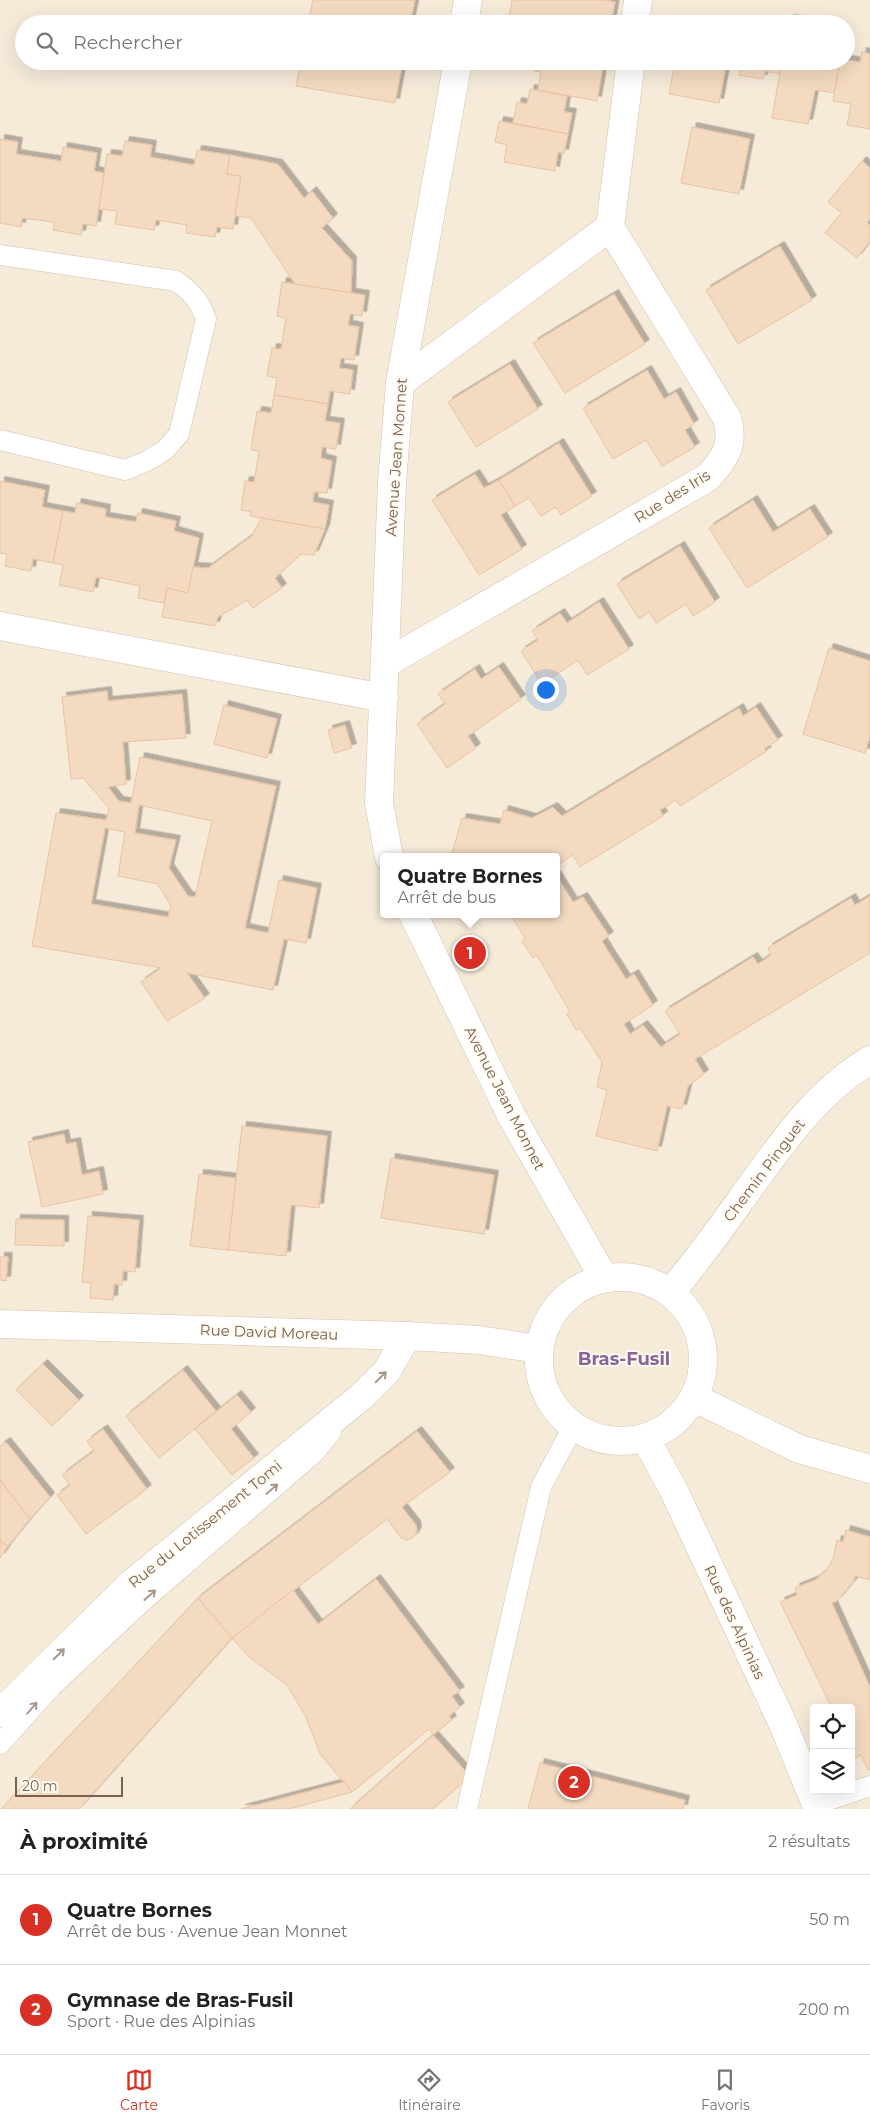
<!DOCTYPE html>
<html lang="fr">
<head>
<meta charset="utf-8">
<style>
	body { margin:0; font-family:Montserrat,sans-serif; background:#f6f6f6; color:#222 }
	.controls { position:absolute; right:15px; bottom:15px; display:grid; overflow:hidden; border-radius:5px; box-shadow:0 5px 20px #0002 }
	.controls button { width:45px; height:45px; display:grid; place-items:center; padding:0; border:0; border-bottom:1px solid #e0e0e0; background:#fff; color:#222; font:25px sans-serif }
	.scale { position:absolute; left:15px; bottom:12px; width:108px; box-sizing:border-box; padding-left:5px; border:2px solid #7b614b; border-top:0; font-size:14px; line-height:18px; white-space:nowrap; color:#7b614b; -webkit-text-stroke:4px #fffbf2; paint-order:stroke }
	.you { position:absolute; left:545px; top:689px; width:18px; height:18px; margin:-12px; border:4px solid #fff; border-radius:50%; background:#1a73e8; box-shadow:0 0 0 8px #1a73e833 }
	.badge { display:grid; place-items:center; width:32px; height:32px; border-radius:50%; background:#d93025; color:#fff; font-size:16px; font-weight:700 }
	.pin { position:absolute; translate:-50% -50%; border:2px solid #fff; box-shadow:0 1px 5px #0006 }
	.popup { position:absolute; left:380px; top:853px; width:180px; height:65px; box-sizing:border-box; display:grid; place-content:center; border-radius:5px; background:#fff; filter:drop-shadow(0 1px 4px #0005); font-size:16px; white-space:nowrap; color:#767676 }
	.popup b { font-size:19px; color:#222 }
	.popup::after { content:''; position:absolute; left:50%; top:100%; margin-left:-10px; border:10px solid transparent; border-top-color:#fff }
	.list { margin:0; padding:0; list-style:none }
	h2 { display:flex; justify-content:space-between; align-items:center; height:65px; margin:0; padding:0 20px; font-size:21px }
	h2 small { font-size:16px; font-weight:400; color:#767676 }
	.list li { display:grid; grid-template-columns:32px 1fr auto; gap:15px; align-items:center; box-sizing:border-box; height:90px; padding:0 20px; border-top:1px solid #e0e0e0 }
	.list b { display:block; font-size:19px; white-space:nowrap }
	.list p { margin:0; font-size:16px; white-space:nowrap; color:#767676 }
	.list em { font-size:16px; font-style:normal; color:#767676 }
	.icon { flex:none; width:28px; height:28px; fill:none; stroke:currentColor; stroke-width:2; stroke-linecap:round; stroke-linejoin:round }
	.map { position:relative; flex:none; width:870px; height:1809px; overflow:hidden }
	.search { position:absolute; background:#fff; box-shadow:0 5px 20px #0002; left:15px; right:15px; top:15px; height:55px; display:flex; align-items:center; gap:12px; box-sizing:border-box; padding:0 18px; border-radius:28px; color:#767676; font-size:19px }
	.sheet { height:245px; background:#fff }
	nav { display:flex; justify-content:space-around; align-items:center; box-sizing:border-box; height:70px; border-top:1px solid #e0e0e0; background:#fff; font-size:14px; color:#767676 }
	nav a { display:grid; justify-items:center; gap:2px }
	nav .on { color:#d93025 }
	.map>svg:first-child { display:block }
	.residential { fill:#f6ebd9; fill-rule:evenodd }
	.building { fill:#f4dac1; stroke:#e8c3a1; fill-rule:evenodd; filter:url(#shadow) }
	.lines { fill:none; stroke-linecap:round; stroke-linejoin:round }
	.lane-casing { stroke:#d2c1af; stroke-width:21 }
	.street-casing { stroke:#d2c1af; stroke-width:29 }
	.secondary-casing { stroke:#d5c2ad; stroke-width:29 }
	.lane { stroke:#fff; stroke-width:20 }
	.street { stroke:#fff; stroke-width:28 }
	.secondary { stroke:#fff; stroke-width:28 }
	.oneway { stroke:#a9988a }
	.labels { text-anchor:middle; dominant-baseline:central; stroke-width:4; stroke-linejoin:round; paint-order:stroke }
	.street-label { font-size:15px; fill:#7b614b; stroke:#fffbf2 }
	.quarter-label { font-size:18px; font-weight:bold; fill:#8a6496; stroke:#fffbf2 }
</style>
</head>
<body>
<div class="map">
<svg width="870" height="1809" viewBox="0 0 870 1809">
	<defs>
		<filter id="shadow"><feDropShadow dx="4.5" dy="-4.5" stdDeviation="0" flood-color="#0004"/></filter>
	</defs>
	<rect width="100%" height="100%" fill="#fdf8eb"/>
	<path class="residential" d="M0,0H870V1809H0ZM24,24H846V61H24ZM384,857H556V914H384ZM814,1708H851V1790H814Z"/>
	<g class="building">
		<polygon points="313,0 415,0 410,24 308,24"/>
		<polygon points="512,0 604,0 615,2 611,24 508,24"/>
		<polygon points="790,19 819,24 789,24"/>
		<polygon points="862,52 870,54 870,129 847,125 851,104 833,101 840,61 846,60 860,62"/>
		<polygon points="301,61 403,61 395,103 296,86"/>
		<polygon points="536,61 604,61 597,101 538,90 541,72 534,71"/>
		<polygon points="675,61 727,61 719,103 669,94"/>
		<polygon points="727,61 782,61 780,74 765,71 763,79 739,75 741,66 726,64"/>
		<polygon points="782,61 840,61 834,93 815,90 808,124 772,118"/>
		<polygon points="530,89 567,96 564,112 572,113 568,134 513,123 517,102 527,104"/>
		<polygon points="499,121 568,134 564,154 558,152 555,171 504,162 507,145 495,142"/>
		<polygon points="692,127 750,139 739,194 681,183"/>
		<polygon points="0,139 18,142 16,154 61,161 63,147 97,153 94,171 104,173 96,226 83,224 81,235 53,230 54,222 22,218 21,227 0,223"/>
		<polygon points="125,141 152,145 150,157 194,165 197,150 230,155 227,174 241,176 233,229 217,227 215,237 186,233 187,225 156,220 154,230 115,224 117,211 99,209 107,154 122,156"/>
		<polygon points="230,155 278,164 304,198 312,191 333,218 322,228 352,261 351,293 295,284 251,218 235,216 241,176 227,174"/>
		<polygon points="862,161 870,168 870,219 867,223 870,225 870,241 857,258 825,233 841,213 828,202"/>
		<polygon points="780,246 812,300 738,344 706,290"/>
		<polygon points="282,282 365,295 362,316 350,314 348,325 359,327 354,360 341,358 339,368 353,370 350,394 330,391 328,404 274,395 277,378 267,376 272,348 281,349 286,318 277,316"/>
		<polygon points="614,294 645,344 565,393 533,343"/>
		<polygon points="510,364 538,409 476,447 448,402"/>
		<polygon points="647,370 664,399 676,392 694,424 685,430 695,447 662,466 646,440 613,459 583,408"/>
		<polygon points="274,395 328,404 325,421 340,423 336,449 322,447 321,458 332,461 327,493 314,492 313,502 329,505 325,529 250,516 251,512 241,510 245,481 254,482 259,451 251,450 257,411 271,413"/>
		<polygon points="559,443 592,496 561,515 556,507 541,516 529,498 515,506 499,480"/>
		<polygon points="475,474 484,488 499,480 515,506 501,515 522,549 479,575 432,500"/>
		<polygon points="0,481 45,490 42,507 63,511 53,563 33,559 31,571 5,566 7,554 0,553"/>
		<polygon points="753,500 773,532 810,509 828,537 747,588 709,528"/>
		<polygon points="77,503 106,509 105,517 136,522 138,513 176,521 174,531 199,538 188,593 167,588 164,603 138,598 140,586 96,577 93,592 59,585 63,565 53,563 63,511 75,513"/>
		<polygon points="261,518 325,529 314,555 301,554 275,578 282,588 253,608 247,600 218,617 215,626 162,617 167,588 188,593 193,567 208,568 252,536"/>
		<polygon points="680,546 715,602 693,616 686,604 656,623 649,612 639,619 617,584"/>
		<polygon points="599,602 629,649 587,675 578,660 542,684 521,651 538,640 532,631 560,613 567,623"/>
		<polygon points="829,648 870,661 870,736 865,753 803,734"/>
		<polygon points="499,667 521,699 468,736 476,748 447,768 417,724 445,704 438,694 475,669 481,679"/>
		<path d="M107,691L108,701L182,694L186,738L123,742L126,784L108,787L119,801L131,803L140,757L276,786L245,928L268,933L279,880L317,888L306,943L284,939L273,990L187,973L205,998L167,1021L141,982L161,968L32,946L56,813L106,820L109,808L83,778L71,779L62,697ZM139,805L212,821L195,897L188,896L169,868L176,840L135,833ZM105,828L125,832L118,876L158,884L171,906L168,917L91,904Z"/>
		<polygon points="224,705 277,719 267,758 214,744"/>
		<polygon points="756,707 778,740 764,749 767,751 680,806 676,800 660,810 663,816 580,867 573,855 556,866 556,857 451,857 462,818 500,824 504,810 532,818 553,807 562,816 739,708 743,716"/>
		<polygon points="345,725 352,748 334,753 328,730"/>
		<polygon points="556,875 573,902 583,897 609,936 602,941 608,951 626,979 634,974 653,1005 624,1024 630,1034 643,1025 661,1047 680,1034 665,1011 753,957 758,964 771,955 768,948 851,898 855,905 870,896 870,953 695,1059 704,1074 688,1086 682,1109 667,1106 657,1151 596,1136 607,1090 597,1087 602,1062 580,1028 576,1030 567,1014 570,1012 537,955 533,958 522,941 525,938 510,914 556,914"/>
		<polygon points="242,1126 327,1136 319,1208 291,1205 286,1256 228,1250"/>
		<polygon points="64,1134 66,1144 76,1142 82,1175 99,1171 103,1194 42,1207 28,1142"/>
		<polygon points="391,1158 494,1175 484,1234 381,1218"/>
		<polygon points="199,1174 236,1178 228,1250 190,1246"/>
		<polygon points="88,1216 139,1220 135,1272 123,1271 122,1285 114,1284 113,1300 90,1298 91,1283 82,1282"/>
		<polygon points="16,1219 64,1220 64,1246 15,1245"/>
		<polygon points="0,1257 8,1257 6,1281 0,1280"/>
		<polygon points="43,1364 79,1400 52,1426 16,1390"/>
		<polygon points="183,1370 216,1411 159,1458 126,1416"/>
		<polygon points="237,1395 251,1412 231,1429 254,1458 232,1475 195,1429"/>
		<polygon points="103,1429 147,1489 86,1534 57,1495 70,1485 62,1475 94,1451 87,1441"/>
		<polygon points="417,1431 450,1472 402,1507 416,1525 417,1531 414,1537 407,1540 401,1538 387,1519 232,1638 198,1598"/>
		<polygon points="6,1442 50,1497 30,1519 0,1480 0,1446"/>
		<polygon points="0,1480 30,1519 8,1546 0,1541"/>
		<polygon points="846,1530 870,1537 870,1580 855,1576 854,1581 837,1601 832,1603 870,1687 870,1769 868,1770 861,1755 856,1758 851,1749 851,1708 832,1708 780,1602 797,1595 795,1588 815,1580 825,1572 833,1559 837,1540 843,1542"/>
		<polygon points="0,1541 8,1546 0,1558"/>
		<polygon points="376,1579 460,1691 452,1696 460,1707 449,1716 452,1720 433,1735 429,1729 352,1792 320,1754 306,1717 287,1685 249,1657 232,1638 293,1590 318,1624"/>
		<polygon points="198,1598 232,1638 79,1809 1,1809"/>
		<polygon points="433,1735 470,1776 433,1809 350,1809"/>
		<polygon points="540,1763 685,1800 683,1809 528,1809"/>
		<polygon points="344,1782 352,1792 289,1809 241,1809"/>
	</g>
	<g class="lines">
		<defs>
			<g id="lane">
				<path d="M0,255L176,281C192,292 200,302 206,319L179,434L165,450L145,462L125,470L0,440"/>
				<polyline points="0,1744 51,1687 144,1600 314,1453 331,1432"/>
				<polyline points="817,1804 870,1786"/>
				<polyline points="467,1809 541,1487 573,1427"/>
			</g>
			<g id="street">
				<polyline points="464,24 468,0"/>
				<polyline points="635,24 638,0"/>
				<polyline points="400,383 610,227"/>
				<polyline points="0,626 384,698"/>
				<path d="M386,663L707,478C725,459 735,445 727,418L610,227L631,61"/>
				<polyline points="389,857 379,803 392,482 400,383 458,61"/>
				<polyline points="413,914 512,1117 604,1278"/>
				<path d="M671,1292C695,1263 718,1232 740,1201C777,1150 814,1093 870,1060"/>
				<polyline points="646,1439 674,1491 782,1722 818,1809"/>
				<polyline points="0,1713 132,1583 362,1396 387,1371 407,1336"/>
			</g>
			<g id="secondary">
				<circle cx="621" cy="1359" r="82"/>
				<polyline points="0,1324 407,1336 479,1340 538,1349"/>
				<polyline points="695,1398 799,1449 870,1469"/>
			</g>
		</defs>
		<use href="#lane" class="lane-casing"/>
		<use href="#street" class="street-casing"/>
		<use href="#secondary" class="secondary-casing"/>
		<use href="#lane" class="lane"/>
		<use href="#street" class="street"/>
		<use href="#secondary" class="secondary"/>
	</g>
	<defs><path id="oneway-shaft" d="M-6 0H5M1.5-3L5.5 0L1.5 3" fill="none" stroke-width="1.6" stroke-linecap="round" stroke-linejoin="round" transform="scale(1.25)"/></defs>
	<g class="oneway">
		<use href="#oneway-shaft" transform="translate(381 1377) rotate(-45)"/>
		<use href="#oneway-shaft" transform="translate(272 1489) rotate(-41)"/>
		<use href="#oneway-shaft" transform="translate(150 1595) rotate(-41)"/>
		<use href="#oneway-shaft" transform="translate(59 1654) rotate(-45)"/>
		<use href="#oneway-shaft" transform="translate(32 1708) rotate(-49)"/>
	</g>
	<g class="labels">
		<g class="street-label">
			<text transform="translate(396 457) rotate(-86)">Avenue Jean Monnet</text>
			<text transform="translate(672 496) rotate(-32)">Rue des Iris</text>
			<text transform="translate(505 1098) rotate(63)">Avenue Jean Monnet</text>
			<text transform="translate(764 1170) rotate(-53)">Chemin Pinguet</text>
			<text transform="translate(269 1332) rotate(2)">Rue David Moreau</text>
			<text transform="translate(205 1524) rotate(-39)">Rue du Lotissement Tomi</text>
			<text transform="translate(735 1622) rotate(65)">Rue des Alpinias</text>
		</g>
		<g class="quarter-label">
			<text x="624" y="1359">Bras-Fusil</text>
		</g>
	</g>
</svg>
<div class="controls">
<button><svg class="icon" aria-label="locate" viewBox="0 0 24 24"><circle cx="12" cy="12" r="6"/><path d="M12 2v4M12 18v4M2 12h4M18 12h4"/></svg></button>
<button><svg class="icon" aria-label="layers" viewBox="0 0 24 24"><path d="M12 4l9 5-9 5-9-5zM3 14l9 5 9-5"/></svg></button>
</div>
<div class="scale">20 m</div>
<div class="you"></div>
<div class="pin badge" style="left:470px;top:953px">1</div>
<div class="popup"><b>Quatre Bornes</b>Arrêt de bus</div>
<div class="pin badge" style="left:574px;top:1782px">2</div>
<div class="search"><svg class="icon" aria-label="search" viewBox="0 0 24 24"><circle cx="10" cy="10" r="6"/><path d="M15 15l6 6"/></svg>Rechercher</div>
</div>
<section class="sheet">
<h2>À proximité<small>2 résultats</small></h2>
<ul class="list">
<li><span class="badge">1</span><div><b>Quatre Bornes</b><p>Arrêt de bus · Avenue Jean Monnet</p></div><em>50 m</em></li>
<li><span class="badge">2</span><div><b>Gymnase de Bras-Fusil</b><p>Sport · Rue des Alpinias</p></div><em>200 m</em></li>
</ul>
</section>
<nav>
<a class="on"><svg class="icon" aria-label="map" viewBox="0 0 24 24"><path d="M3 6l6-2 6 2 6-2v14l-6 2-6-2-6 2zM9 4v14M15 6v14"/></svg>Carte</a>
<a><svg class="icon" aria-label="directions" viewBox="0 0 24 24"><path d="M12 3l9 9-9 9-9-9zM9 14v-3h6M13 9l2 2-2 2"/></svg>Itinéraire</a>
<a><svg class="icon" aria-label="saved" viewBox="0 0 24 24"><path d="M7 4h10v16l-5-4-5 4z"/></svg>Favoris</a>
</nav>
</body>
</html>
